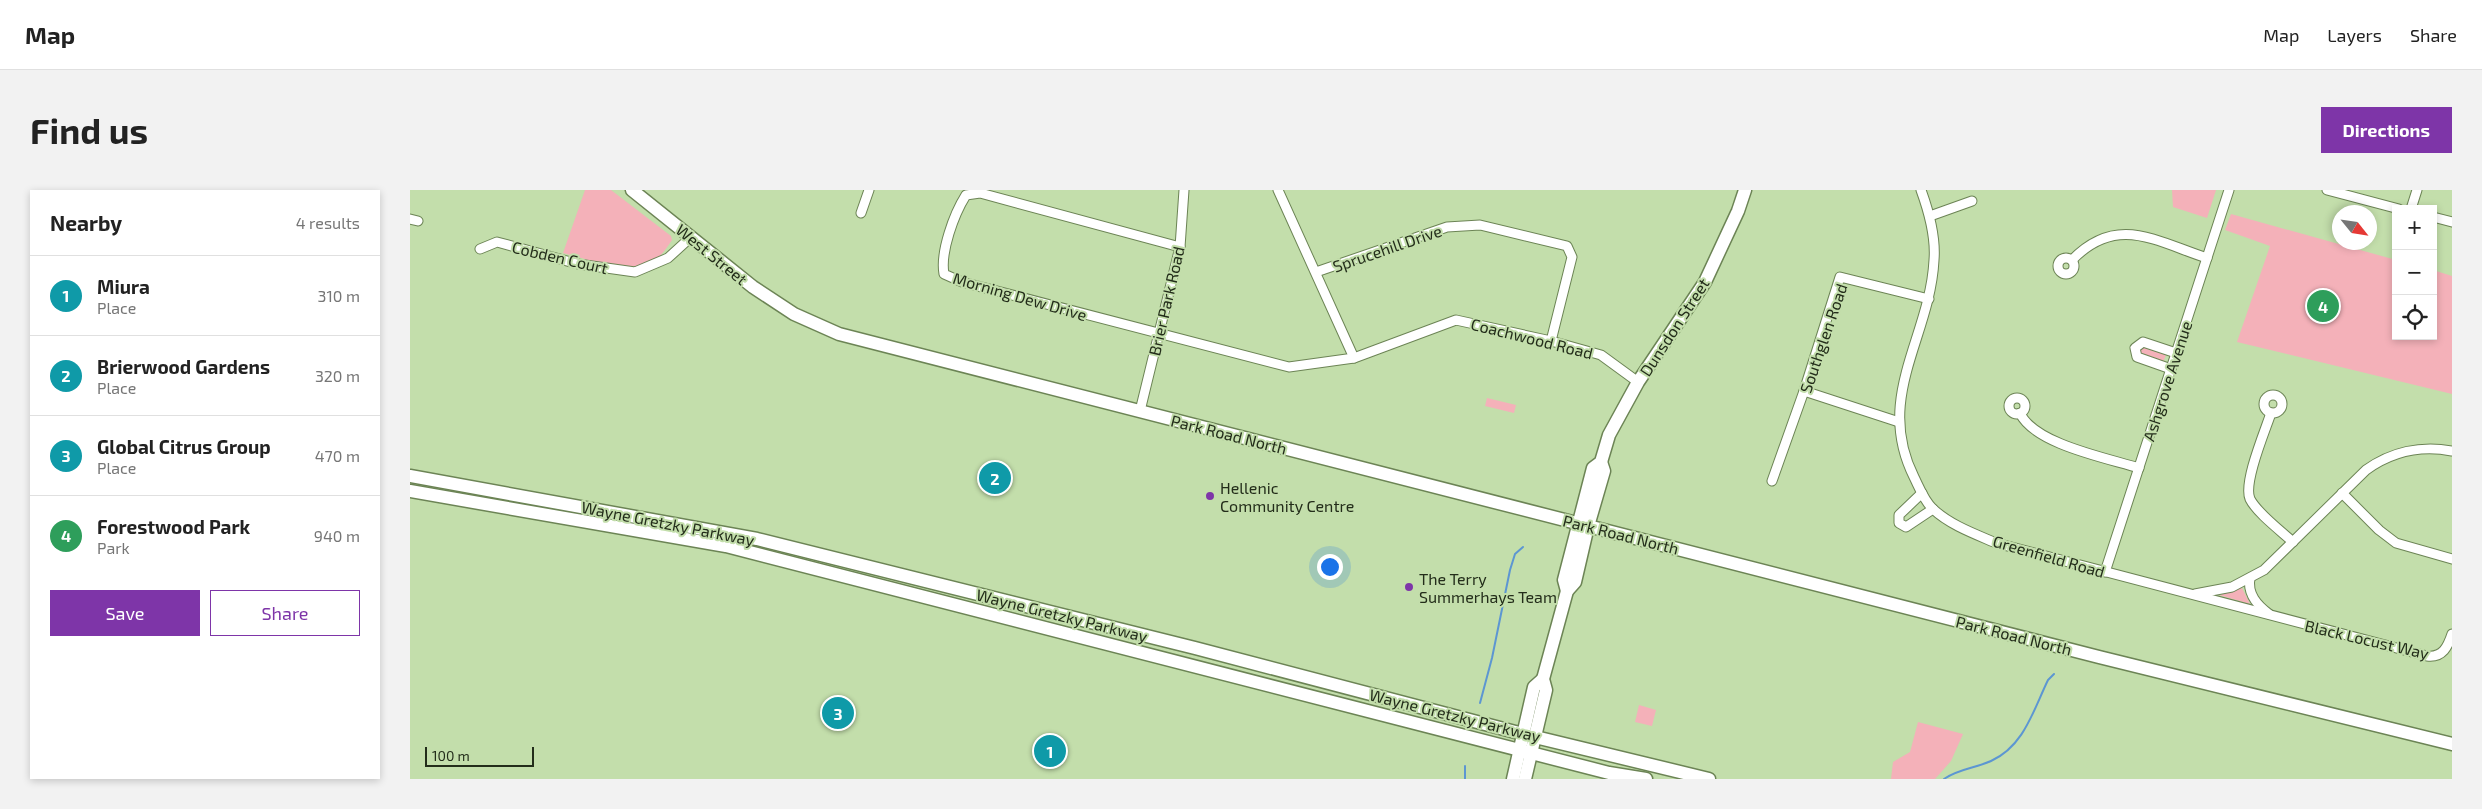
<!DOCTYPE html>
<html lang="en">
<head>
<meta charset="utf-8">
<style>
	body { margin:0; font-family:"Exo 2",sans-serif; background:#f2f2f2; color:#222 }
	.controls { position:absolute; right:15px; top:15px; display:grid; overflow:hidden; border-radius:0px; box-shadow:0 2px 8px #0003 }
	.controls button { width:45px; height:45px; display:grid; place-items:center; padding:0; border:0; border-bottom:1px solid #e0e0e0; background:#fff; color:#222; font:25px sans-serif }
	.compass { position:absolute; left:1922px; top:15px; width:45px; height:45px; border-radius:50%; background:#fff; box-shadow:0 2px 8px #0003; rotate:120deg }
	.scale { position:absolute; left:15px; bottom:12px; width:109px; box-sizing:border-box; padding-left:5px; border:2px solid #232d1a; border-top:0; font-size:14px; line-height:18px; white-space:nowrap; color:#232d1a; -webkit-text-stroke:4px #c3deab; paint-order:stroke }
	.you { position:absolute; left:919px; top:376px; width:18px; height:18px; margin:-12px; border:4px solid #fff; border-radius:50%; background:#1a73e8; box-shadow:0 0 0 8px #1a73e833 }
	.badge { display:grid; place-items:center; width:32px; height:32px; border-radius:50%; background:#7e35a8; color:#fff; font-size:16px; font-weight:700 }
	.pin { position:absolute; translate:-50% -50%; border:2px solid #fff; box-shadow:0 1px 5px #0006 }
	.list { margin:0; padding:0; list-style:none }
	h2 { display:flex; justify-content:space-between; align-items:center; height:65px; margin:0; padding:0 20px; font-size:21px }
	h2 small { font-size:16px; font-weight:400; color:#767676 }
	.list li { display:grid; grid-template-columns:32px 1fr auto; gap:15px; align-items:center; box-sizing:border-box; height:80px; padding:0 20px; border-top:1px solid #e0e0e0 }
	.list b { display:block; font-size:19px; white-space:nowrap }
	.list p { margin:0; font-size:16px; white-space:nowrap; color:#767676 }
	.list em { font-size:16px; font-style:normal; color:#767676 }
	.actions { display:flex; gap:10px; padding:15px 20px }
	.actions a { flex:1; padding:11px 0; border:1px solid #7e35a8; border-radius:0px; text-align:center; font-size:18px; color:#7e35a8 }
	.actions .main { background:#7e35a8; color:#fff }
	.icon { flex:none; width:28px; height:28px; fill:none; stroke:currentColor; stroke-width:2; stroke-linecap:round; stroke-linejoin:round }
	.map { position:relative; flex:none; width:2042px; height:589px; overflow:hidden; border-radius:0px }
	header { display:flex; align-items:center; gap:30px; box-sizing:border-box; height:70px; padding:0 25px; background:#fff; border-bottom:1px solid #e0e0e0 }
	header strong { font-size:24px }
	nav { display:flex; gap:28px; margin-inline-start:auto; font-size:18px }
	.intro { display:flex; align-items:center; justify-content:space-between; box-sizing:border-box; height:120px; padding:0 30px }
	h1 { margin:0; font-size:35px }
	.button { padding:12px 22px; border-radius:0px; background:#7e35a8; color:#fff; font-size:18px; font-weight:700 }
	main { display:flex; gap:30px; padding:0 30px }
	aside { flex:1; background:#fff; border-radius:0px; box-shadow:0 2px 8px #0003 }
	.map>svg:first-child { display:block }
	.green { fill:#f4b1b9 }
	.lines { fill:none; stroke-linecap:round; stroke-linejoin:round }
	.stream { stroke:#5c96d2; stroke-width:2 }
	.minor-casing { stroke:#6c8455; stroke-width:11 }
	.secondary-casing { stroke:#6c8455; stroke-width:15 }
	.minor { stroke:#fff; stroke-width:9 }
	.secondary { stroke:#fff; stroke-width:12 }
	.poi-dot { fill:#7e35a8; stroke:#c3deab; stroke-width:2 }
	.labels { text-anchor:middle; dominant-baseline:central; stroke-width:4; stroke-linejoin:round; paint-order:stroke }
	.street-label { font-size:16px; fill:#232d1a; stroke:#c3deab }
	.poi-label { font-size:16px; fill:#232d1a; stroke:#c3deab; text-anchor:start }
</style>
</head>
<body>
<header>
<strong>Map</strong>
<nav><a>Map</a><a>Layers</a><a>Share</a></nav>
</header>
<div class="intro"><h1>Find us</h1><a class="button">Directions</a></div>
<main>
<aside>
<h2>Nearby<small>4 results</small></h2>
<ul class="list">
<li><span class="badge" style="background:#0f9aa8">1</span><div><b>Miura</b><p>Place</p></div><em>310 m</em></li>
<li><span class="badge" style="background:#0f9aa8">2</span><div><b>Brierwood Gardens</b><p>Place</p></div><em>320 m</em></li>
<li><span class="badge" style="background:#0f9aa8">3</span><div><b>Global Citrus Group</b><p>Place</p></div><em>470 m</em></li>
<li><span class="badge" style="background:#2e9e5b">4</span><div><b>Forestwood Park</b><p>Park</p></div><em>940 m</em></li>
</ul>
<div class="actions"><a class="main">Save</a><a>Share</a></div>
</aside>
<div class="map">
<svg width="2042" height="589" viewBox="0 0 2042 589">
	<rect width="100%" height="100%" fill="#c3deab"/>
	<g class="green">
		<path d="M175,0H201L261,46L262,50C258,56 253,64 247,68C220,87 182,70 153,63Z"/>
		<polygon points="1762,0 1806,0 1797,28 1763,17"/>
		<polygon points="1821,24 1986,70 1986,146 2023,146 2023,80 2042,86 2042,204 1827,152 1860,56 1815,40"/>
		<polygon points="1732,157 1756,165 1753,172 1730,164 1728,159"/>
		<polygon points="1077,208 1106,215 1104,223 1075,216"/>
		<polygon points="1832,398 1840,414 1809,405"/>
		<polygon points="1229,515 1246,520 1242,536 1225,532"/>
		<polygon points="1508,532 1553,544 1541,571 1525,589 1481,589 1483,572 1500,562"/>
	</g>
	<g class="lines">
		<g class="stream">
			<polyline points="1070,513 1082,468 1100,380 1105,364 1113,357"/>
			<polyline points="1055,576 1055,589"/>
			<path d="M1534,589C1548,579 1566,578 1581,571C1614,556 1623,521 1638,490L1644,484"/>
		</g>
		<defs>
			<g id="minor">
				<polyline points="868,0 944,168"/>
				<path d="M1511,0C1519,22 1526,46 1524,70C1520,148 1464,207 1504,287C1509,297 1514,311 1523,319C1540,335 1565,344 1586,353L2017,466C2033,468 2038,456 2042,444"/>
				<polyline points="1917,0 1989,19"/>
				<polyline points="2001,19 2007,0"/>
				<polyline points="451,23 459,0"/>
				<polyline points="1520,26 1562,11"/>
				<polyline points="2023,27 2042,32"/>
				<polyline points="0,29 8,31"/>
				<path d="M770,57L570,3L556,5C544,24 530,62 534,84L552,92L879,177L944,168L1046,130L1141,151L1191,165L1228,192"/>
				<polyline points="70,59 87,52 168,74 225,82 258,68 281,47"/>
				<circle cx="1656" cy="76" r="8"/>
				<path d="M1662,70C1707,24 1745,51 1797,68"/>
				<polyline points="906,82 1037,37 1070,35 1157,56 1162,67 1141,151"/>
				<polyline points="1761,179 1727,167 1725,158 1733,152 1766,163"/>
				<polyline points="1394,201 1489,232"/>
				<circle cx="1863" cy="214" r="9"/>
				<circle cx="1607" cy="216" r="8"/>
				<polyline points="730,221 770,57 774,0"/>
				<path d="M1610,223C1624,254 1697,268 1729,278"/>
				<path d="M1861,223C1855,241 1833,293 1840,309C1847,323 1871,341 1883,352"/>
				<polyline points="1362,291 1394,201 1430,87 1519,109"/>
				<polyline points="1512,303 1489,325 1489,333 1496,337 1523,319"/>
				<polyline points="1932,303 1969,340 1986,353 2042,369"/>
				<polyline points="1695,382 1819,0"/>
				<path d="M1840,388C1837,404 1847,415 1859,424"/>
				<path d="M1785,404L1822,397L1854,380L1956,280C1981,262 2011,255 2042,261"/>
			</g>
			<g id="secondary">
				<polyline points="222,0 343,97 384,124 429,144 1689,467 2042,554"/>
				<polyline points="0,286 347,349 785,458 1113,544 1299,589"/>
				<polyline points="0,301 316,356 1199,583 1236,589"/>
				<polyline points="1157,401 1154,390 1183,278 1191,272 1199,245 1228,192 1295,92 1328,21 1335,0"/>
				<polyline points="1103,589 1124,497 1133,489"/>
				<polyline points="1115,589 1136,500 1133,489 1157,401 1165,392 1178,336 1194,281 1191,272"/>
			</g>
		</defs>
		<use href="#minor" class="minor-casing"/>
		<use href="#secondary" class="secondary-casing"/>
		<use href="#minor" class="minor"/>
		<use href="#secondary" class="secondary"/>
	</g>
	<g class="poi-dot">
		<circle cx="800" cy="306" r="5"/>
		<circle cx="999" cy="397" r="5"/>
	</g>
	<g class="labels">
		<g class="street-label">
			<text transform="translate(977 58) rotate(-19)">Sprucehill Drive</text>
			<text transform="translate(302 64) rotate(39)">West Street</text>
			<text transform="translate(150 67) rotate(13)">Cobden Court</text>
			<text transform="translate(610 106) rotate(16)">Morning Dew Drive</text>
			<text transform="translate(756 111) rotate(-77)">Brier Park Road</text>
			<text transform="translate(1264 137) rotate(-57)">Dunsdon Street</text>
			<text transform="translate(1122 148) rotate(14)">Coachwood Road</text>
			<text transform="translate(1413 148) rotate(-71)">Southglen Road</text>
			<text transform="translate(1757 191) rotate(-72)">Ashgrove Avenue</text>
			<text transform="translate(819 244) rotate(14)">Park Road North</text>
			<text transform="translate(258 333) rotate(11)">Wayne Gretzky Parkway</text>
			<text transform="translate(1211 344) rotate(14)">Park Road North</text>
			<text transform="translate(1639 366) rotate(16)">Greenfield Road</text>
			<text transform="translate(652 425) rotate(14)">Wayne Gretzky Parkway</text>
			<text transform="translate(1604 445) rotate(14)">Park Road North</text>
			<text transform="translate(1957 449) rotate(13)">Black Locust Way</text>
			<text transform="translate(1045 525) rotate(14)">Wayne Gretzky Parkway</text>
		</g>
		<g class="poi-label">
			<text x="810" y="297">Hellenic<tspan x="810" dy="18">Community Centre</tspan></text>
			<text x="1009" y="388">The Terry<tspan x="1009" dy="18">Summerhays Team</tspan></text>
		</g>
	</g>
</svg>
<div class="controls">
<button>+</button>
<button>−</button>
<button><svg class="icon" aria-label="locate" viewBox="0 0 24 24"><circle cx="12" cy="12" r="6"/><path d="M12 2v4M12 18v4M2 12h4M18 12h4"/></svg></button>
</div>
<svg class="compass" viewBox="-18 -18 36 36"><path d="M0-13l5 13h-10z" fill="#e53935"/><path d="M0 13l5-13h-10z" fill="#767676"/></svg>
<div class="scale">100 m</div>
<div class="you"></div>
<div class="pin badge" style="left:640px;top:561px;background:#0f9aa8">1</div>
<div class="pin badge" style="left:585px;top:288px;background:#0f9aa8">2</div>
<div class="pin badge" style="left:428px;top:523px;background:#0f9aa8">3</div>
<div class="pin badge" style="left:1913px;top:116px;background:#2e9e5b">4</div>
</div>
</main>
</body>
</html>
